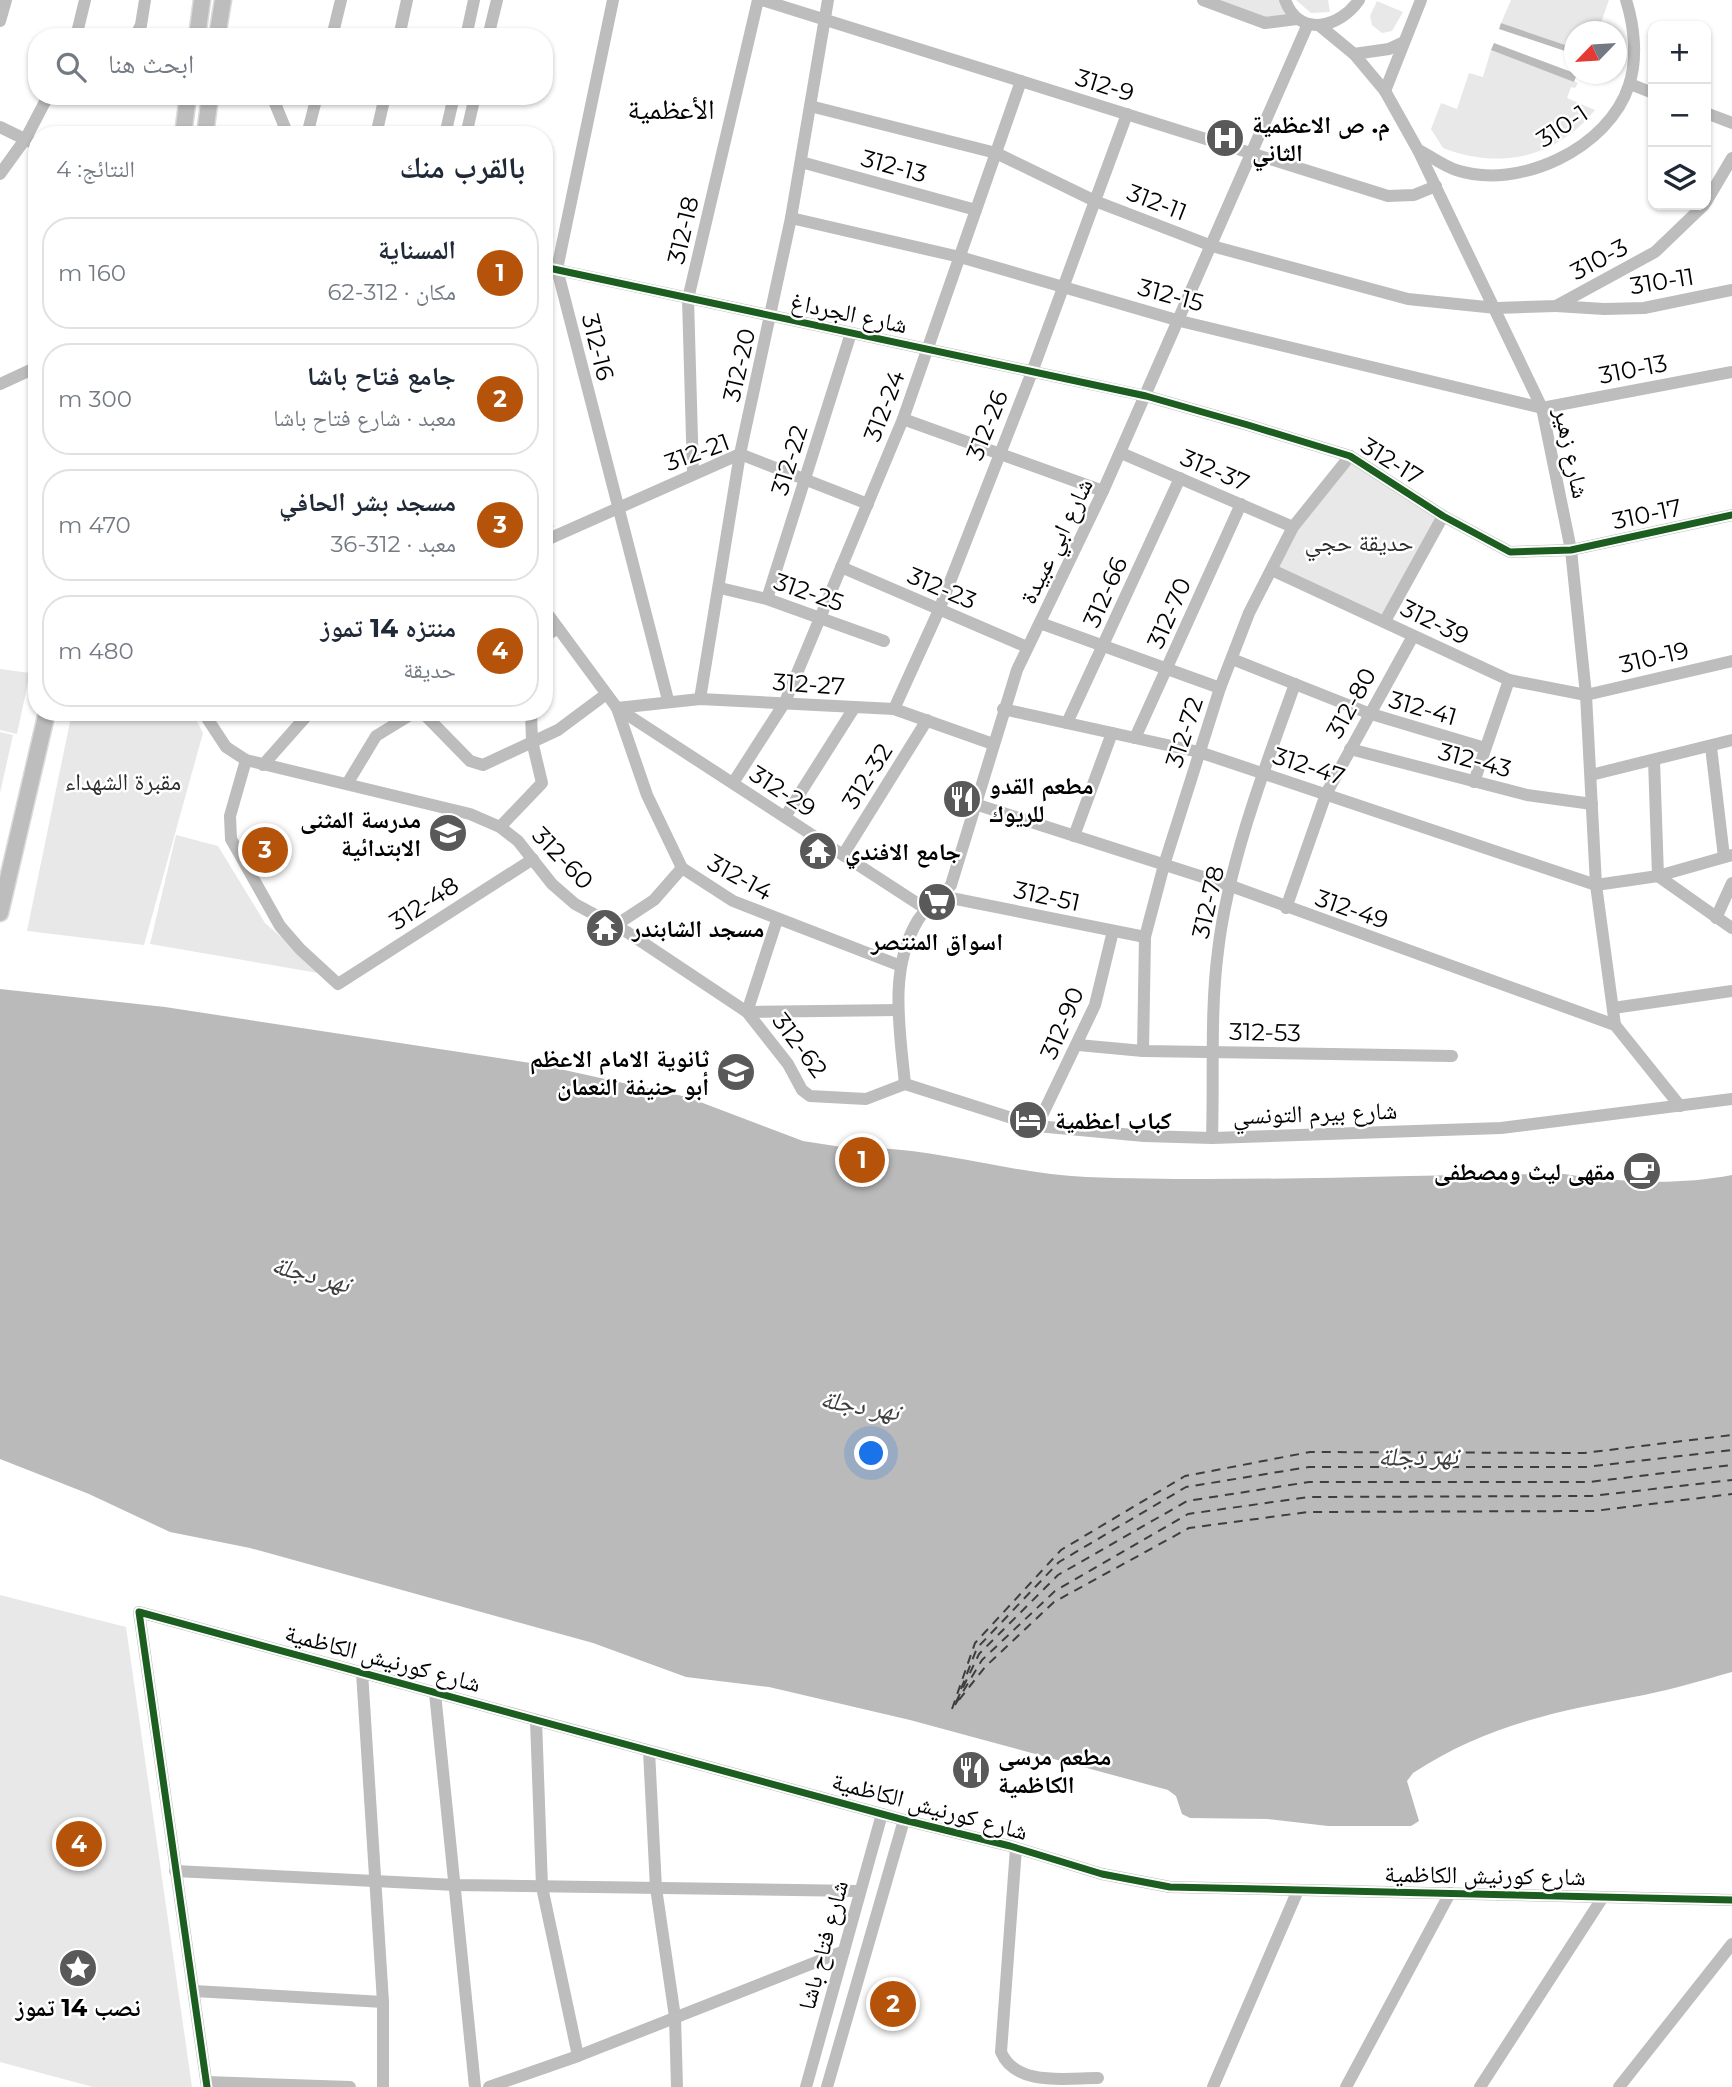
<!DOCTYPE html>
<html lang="ar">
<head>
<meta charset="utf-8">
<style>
	body { margin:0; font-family:Montserrat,"Noto Naskh Arabic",sans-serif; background:#f2f2f3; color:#1f2937; direction:rtl }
	.controls { position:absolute; right:21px; top:21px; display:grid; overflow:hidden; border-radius:14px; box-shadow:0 2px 5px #0004 }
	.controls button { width:63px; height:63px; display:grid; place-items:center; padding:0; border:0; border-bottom:2px solid #e0e1e3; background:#fff; color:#1f2937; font:35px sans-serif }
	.compass { position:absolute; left:1564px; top:21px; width:63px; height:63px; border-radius:50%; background:#fff; box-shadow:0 2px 5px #0004; rotate:245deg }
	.you { position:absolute; left:872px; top:1454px; width:24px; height:24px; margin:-18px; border:5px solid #fff; border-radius:50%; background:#1a73e8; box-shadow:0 0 0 10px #1a73e833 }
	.badge { display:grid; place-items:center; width:46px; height:46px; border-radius:50%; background:#b45309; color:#fff; font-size:23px; font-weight:700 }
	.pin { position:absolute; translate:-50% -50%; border:4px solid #fff; box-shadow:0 2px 7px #0006 }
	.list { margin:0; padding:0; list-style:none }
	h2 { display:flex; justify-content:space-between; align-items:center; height:91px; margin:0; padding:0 28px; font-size:30px }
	h2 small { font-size:23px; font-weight:400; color:#747a83 }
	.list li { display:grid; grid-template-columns:46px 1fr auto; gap:21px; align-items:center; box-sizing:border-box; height:112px; margin:0 14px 14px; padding:0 14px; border:2px solid #e0e1e3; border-radius:28px }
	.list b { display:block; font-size:26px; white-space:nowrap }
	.list p { margin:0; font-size:23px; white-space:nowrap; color:#747a83 }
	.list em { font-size:23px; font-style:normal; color:#747a83 }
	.icon { flex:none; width:38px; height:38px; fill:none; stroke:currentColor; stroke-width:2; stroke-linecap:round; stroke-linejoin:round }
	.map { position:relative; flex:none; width:1732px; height:2087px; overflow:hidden; direction:ltr }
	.search { position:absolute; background:#fff; box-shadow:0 2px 5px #0004; left:28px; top:28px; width:525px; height:77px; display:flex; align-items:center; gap:18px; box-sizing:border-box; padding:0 24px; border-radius:28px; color:#747a83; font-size:26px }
	.panel { position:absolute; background:#fff; box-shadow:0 2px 5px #0004; left:28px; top:126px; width:525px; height:595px; border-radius:28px; direction:rtl }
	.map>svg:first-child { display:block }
	.green { fill:#e8e8e8 }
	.water { fill:#bababa }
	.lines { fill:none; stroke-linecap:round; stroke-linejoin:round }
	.ferry { stroke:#3e3e3e; stroke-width:2; stroke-dasharray:9 7; stroke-linecap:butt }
	.major-casing { stroke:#dbdbdb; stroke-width:19 }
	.minor { stroke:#bdbdbd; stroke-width:12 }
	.major { stroke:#bdbdbd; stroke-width:16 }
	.cycleway-casing { stroke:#fff; stroke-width:11 }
	.cycleway { stroke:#1b5e20; stroke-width:7 }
	.labels { text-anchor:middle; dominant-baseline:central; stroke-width:5; stroke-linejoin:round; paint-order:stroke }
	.street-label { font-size:24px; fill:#000; stroke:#fff }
	.poi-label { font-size:24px; font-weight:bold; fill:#000; stroke:#fff; text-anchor:start }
	.park-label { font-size:24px; fill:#2d2d2d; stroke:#fff }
	.water-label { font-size:26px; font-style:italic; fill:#3e3e3e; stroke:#fff }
	.quarter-label { font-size:28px; fill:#000; stroke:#fff }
</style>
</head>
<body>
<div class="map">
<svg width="1732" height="2087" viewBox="0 0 1732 2087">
	<rect width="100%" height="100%" fill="#fff"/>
	<g class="green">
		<polygon points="1220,0 1281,0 1286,14 1270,20"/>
		<polygon points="1296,0 1328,0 1330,12 1311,13"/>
		<polygon points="1511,0 1609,0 1598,31 1574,32 1574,48 1501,23"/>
		<polygon points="1377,1 1403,12 1392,31 1382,33 1372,25 1370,16"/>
		<path d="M1491,50L1578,83L1575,88L1571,87L1567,98L1595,110C1556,158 1500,170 1443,148L1431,129L1441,103L1457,109L1469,73L1483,77Z"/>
		<polygon points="1350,456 1443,516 1388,615 1369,615 1272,570 1293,527"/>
		<polygon points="544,474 554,527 544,531"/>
		<polygon points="0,669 30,673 17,734 0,730"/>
		<polygon points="72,712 192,712 203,733 144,945 27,931"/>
		<polygon points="0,732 13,735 0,793"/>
		<polygon points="176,835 218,846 265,923 324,974 150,944"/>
		<polygon points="0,1595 126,1627 192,2087 93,2087 0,2062"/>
	</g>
	<g class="water">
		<polygon points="1501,23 1574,48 1574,54 1499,29"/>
		<polygon points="1494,43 1577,74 1574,82 1491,50"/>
		<path d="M0,989L165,1007L537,1064L687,1097L803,1141L848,1148L851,1161L863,1171L872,1165L876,1148C947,1151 1015,1174 1086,1177C1246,1183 1404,1174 1564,1174C1622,1182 1674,1186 1732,1175V1672C1703,1680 1674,1689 1644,1695C1559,1711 1487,1724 1413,1773L1407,1781L1419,1821L1411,1826H1328L1267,1819L1190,1818L1182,1814L1176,1796L1168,1790L910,1720L769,1687L686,1677L593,1643L250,1548L170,1532L89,1494L0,1459Z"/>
	</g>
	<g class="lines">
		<g class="ferry">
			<polyline points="961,1689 977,1648 1059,1562 1186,1487 1309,1467 1586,1467 1732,1450"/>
			<polyline points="959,1700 985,1667 1054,1602 1189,1528 1308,1512 1594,1511 1732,1494"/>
			<polyline points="956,1702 979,1654 1058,1575 1187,1501 1309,1482 1589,1482 1732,1465"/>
			<polyline points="955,1705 982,1660 1055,1591 1188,1514 1308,1497 1592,1496 1732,1480"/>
			<polyline points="952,1709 975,1643 1061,1550 1185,1476 1310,1452 1584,1453 1732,1435"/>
		</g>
		<defs>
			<g id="major">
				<polyline points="197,37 202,0"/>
				<polyline points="217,37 223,0"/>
				<polyline points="183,135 188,96"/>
				<polyline points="205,135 210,96"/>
				<polyline points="0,913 47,712"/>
			</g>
		</defs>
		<use href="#major" class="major-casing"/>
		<g class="minor">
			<polyline points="613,0 557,269 668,700"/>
			<polyline points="762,0 1388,196 1414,195 1436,186"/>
			<polyline points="1203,0 1265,23 1297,19"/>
			<path d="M1285,0C1299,38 1340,28 1359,0"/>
			<polyline points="0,21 6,0"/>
			<polyline points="1320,26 1354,54 1385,91 1418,150 1542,408 1571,550 1586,695 1596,885 1615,1025"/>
			<polyline points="76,37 85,0"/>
			<polyline points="135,37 141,25 145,0"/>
			<polyline points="332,37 341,0"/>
			<polyline points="399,37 407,0"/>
			<polyline points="466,37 474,0"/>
			<polyline points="488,37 497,0"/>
			<polyline points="1354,54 1389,49 1404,42"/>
			<polyline points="1630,84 1653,93"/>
			<polyline points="1385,91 1421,0"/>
			<polyline points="272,96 288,135"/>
			<polyline points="810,106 996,153 1095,201 1212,246 1408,299 1496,308 1556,306 1655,252 1704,205"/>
			<polyline points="1706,113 1732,123"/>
			<polyline points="0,127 37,145"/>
			<polyline points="307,135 317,96"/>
			<polyline points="376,135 385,96"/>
			<polyline points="445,135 454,96"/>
			<polyline points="466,135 475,96"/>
			<path d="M1418,150C1431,156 1443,166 1456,170C1519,191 1609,148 1629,85C1638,58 1634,25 1626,0"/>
			<polyline points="801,162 976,210"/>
			<polyline points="0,174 26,138 48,96"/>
			<polyline points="1706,202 1732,158"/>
			<polyline points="791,218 960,257 1180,321 1542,408 1732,372"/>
			<polyline points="544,267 1146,396 1248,425 1350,456 1443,516 1510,552 1571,550 1732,515"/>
			<polyline points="1556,306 1604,309 1644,308 1732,290"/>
			<polyline points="0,384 37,367"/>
			<polyline points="903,419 1103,491"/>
			<polyline points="1121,453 1293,527"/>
			<polyline points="693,473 688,299 758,0"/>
			<polyline points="544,541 740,454 868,504"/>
			<polyline points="841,567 1027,647"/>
			<polyline points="1272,570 1509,680 1586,695 1732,661"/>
			<polyline points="720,588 767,599 884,641"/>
			<polyline points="767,599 851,333"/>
			<polyline points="544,609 617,708 926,909"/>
			<polyline points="1385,621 1443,516"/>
			<polyline points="1040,623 1220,688"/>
			<polyline points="544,637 558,628"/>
			<polyline points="1232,659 1368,713 1485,748"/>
			<polyline points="700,699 740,454 791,218 828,0"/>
			<polyline points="617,708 647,795 682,868 733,901 901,966"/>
			<polyline points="617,708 700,699 894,709 993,744"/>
			<polyline points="894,709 939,610 1032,372 1127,114"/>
			<polyline points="1003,709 1199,752 1596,885 1658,876 1732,855"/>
			<polyline points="203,712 226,747 246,760 470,814 500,827 518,841 552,884 575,904 627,932 747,1012 898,1010"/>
			<polyline points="422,712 470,761 483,765 558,730 605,695"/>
			<polyline points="1067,723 1180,478"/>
			<polyline points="1135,738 1241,504"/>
			<polyline points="1711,747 1724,857"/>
			<polyline points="1350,749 1527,795 1592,804"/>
			<polyline points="246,760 230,816 231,839 280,926 300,949 338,984 533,859"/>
			<polyline points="1654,760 1658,876 1732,928"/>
			<polyline points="263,765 310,712"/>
			<polyline points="1591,775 1732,740"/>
			<polyline points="1474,782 1509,680"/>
			<polyline points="733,783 785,702 903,419 1021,81"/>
			<polyline points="347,784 376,736 415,712"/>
			<polyline points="975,804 1231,886 1615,1025 1680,1106"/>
			<polyline points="785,817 854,708"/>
			<polyline points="500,827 542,783 532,741 531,712"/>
			<polyline points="1074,836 1112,733"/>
			<polyline points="843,855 927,720"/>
			<polyline points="941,896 1145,937"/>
			<polyline points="1286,908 1326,794 1412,638"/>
			<polyline points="1716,918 1732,883"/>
			<polyline points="777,920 747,1012 788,1064 802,1090 810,1096 866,1099 905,1084"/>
			<polyline points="616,925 654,900 682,868"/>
			<polyline points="1613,1008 1732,991"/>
			<polyline points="1078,1045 1143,1051 1452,1056"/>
			<polyline points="1143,1051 1145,937 1164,865 1220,688 1249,613 1293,527 1350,456"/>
			<path d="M905,1084C900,1031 888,969 918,920C928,905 941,898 951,885L1017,670L1103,491L1308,24"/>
			<polyline points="905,1084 1037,1126 1144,1136 1212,1138 1501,1128 1732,1099"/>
			<polyline points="1037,1126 1095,1005 1113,931"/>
			<path d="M1212,1138C1214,1076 1210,1012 1218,951C1228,864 1265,767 1295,684"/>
			<polyline points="362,1672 383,2002 383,2087"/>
			<polyline points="435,1693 475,2087"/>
			<polyline points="536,1720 542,1887 578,2056"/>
			<polyline points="649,1751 656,1888 675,2017 677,2087"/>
			<path d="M1016,1848L1001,2052C1016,2087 1066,2078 1098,2078"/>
			<polyline points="175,1871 455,1885 858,1891"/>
			<polyline points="194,1991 383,2002"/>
			<polyline points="207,2082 350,2087"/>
			<polyline points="207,2087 139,1612 904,1820 1010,1846 1102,1874 1170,1887 1732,1900"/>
			<polyline points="489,2087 578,2056 844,1951"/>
			<polyline points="806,2087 882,1814"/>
			<polyline points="827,2087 904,1820"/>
			<polyline points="1213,2087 1298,1890"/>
			<polyline points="1346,2087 1450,1893"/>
			<polyline points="1480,2087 1603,1897"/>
			<polyline points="1619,2087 1732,1944"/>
		</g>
		<use href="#major" class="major"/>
		<defs>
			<g id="cycleway">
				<polyline points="544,267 1146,396 1248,425 1350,456 1443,516 1510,552 1571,550 1732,515"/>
				<polyline points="207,2087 139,1612 904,1820 1010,1846 1102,1874 1170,1887 1732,1900"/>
			</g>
		</defs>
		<use href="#cycleway" class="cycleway-casing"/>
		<use href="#cycleway" class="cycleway"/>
	</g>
	<defs>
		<symbol id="hospital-disc" viewBox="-11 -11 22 22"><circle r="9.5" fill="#595959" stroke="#fff"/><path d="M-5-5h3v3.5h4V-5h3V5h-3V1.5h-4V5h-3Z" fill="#fff"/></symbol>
		<symbol id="restaurant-disc" viewBox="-11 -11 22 22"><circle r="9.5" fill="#595959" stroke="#fff"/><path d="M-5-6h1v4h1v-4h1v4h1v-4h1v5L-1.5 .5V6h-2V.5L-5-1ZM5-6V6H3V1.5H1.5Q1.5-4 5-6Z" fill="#fff"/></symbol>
		<symbol id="school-disc" viewBox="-11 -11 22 22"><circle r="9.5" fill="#595959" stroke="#fff"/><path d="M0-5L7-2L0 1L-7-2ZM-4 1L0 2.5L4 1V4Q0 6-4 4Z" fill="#fff"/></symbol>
		<symbol id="temple-disc" viewBox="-11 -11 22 22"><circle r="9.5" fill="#595959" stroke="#fff"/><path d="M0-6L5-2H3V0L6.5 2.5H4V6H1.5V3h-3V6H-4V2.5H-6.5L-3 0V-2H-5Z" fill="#fff"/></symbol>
		<symbol id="supermarket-disc" viewBox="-11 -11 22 22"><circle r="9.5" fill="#595959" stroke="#fff"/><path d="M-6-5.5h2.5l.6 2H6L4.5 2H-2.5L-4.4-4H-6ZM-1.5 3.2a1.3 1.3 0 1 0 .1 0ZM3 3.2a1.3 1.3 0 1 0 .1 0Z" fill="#fff"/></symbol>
		<symbol id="hotel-disc" viewBox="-11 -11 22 22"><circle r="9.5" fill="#595959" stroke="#fff"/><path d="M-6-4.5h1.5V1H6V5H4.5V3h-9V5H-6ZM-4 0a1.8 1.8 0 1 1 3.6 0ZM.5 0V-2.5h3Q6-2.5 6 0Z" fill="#fff"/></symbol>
		<symbol id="cafe-disc" viewBox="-11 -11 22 22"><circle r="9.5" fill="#595959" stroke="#fff"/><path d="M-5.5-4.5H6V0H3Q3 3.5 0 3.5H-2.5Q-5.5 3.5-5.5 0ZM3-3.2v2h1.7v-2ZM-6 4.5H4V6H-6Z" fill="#fff"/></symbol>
		<symbol id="sight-disc" viewBox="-11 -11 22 22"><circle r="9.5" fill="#595959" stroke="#fff"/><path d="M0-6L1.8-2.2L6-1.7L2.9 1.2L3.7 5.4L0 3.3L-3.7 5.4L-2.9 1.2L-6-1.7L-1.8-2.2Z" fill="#fff"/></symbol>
	</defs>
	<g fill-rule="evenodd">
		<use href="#hospital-disc" x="1203" y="116" width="44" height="44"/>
		<use href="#restaurant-disc" x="940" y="777" width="44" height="44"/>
		<use href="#school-disc" x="426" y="811" width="44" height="44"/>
		<use href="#temple-disc" x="796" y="829" width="44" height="44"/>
		<use href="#supermarket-disc" x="915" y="880" width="44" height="44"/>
		<use href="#temple-disc" x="583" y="906" width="44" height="44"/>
		<use href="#school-disc" x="714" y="1050" width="44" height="44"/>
		<use href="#hotel-disc" x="1006" y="1098" width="44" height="44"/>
		<use href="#cafe-disc" x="1620" y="1149" width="44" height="44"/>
		<use href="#restaurant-disc" x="949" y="1748" width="44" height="44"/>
		<use href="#sight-disc" x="56" y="1946" width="44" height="44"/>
	</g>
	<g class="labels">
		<g class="street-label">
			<text transform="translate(1105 85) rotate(17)">312-9</text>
			<text transform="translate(1562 126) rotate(-34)">310-1</text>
			<text transform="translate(894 166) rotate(15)">312-13</text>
			<text transform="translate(1157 202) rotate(21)">312-11</text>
			<text transform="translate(683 230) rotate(-77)">312-18</text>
			<text transform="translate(1599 259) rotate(-28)">310-3</text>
			<text transform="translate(1662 281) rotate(-9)">310-11</text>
			<text transform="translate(1171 295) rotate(15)">312-15</text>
			<text transform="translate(849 313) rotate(12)">شارع الجرداغ</text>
			<text transform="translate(598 347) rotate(76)">312-16</text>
			<text transform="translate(739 365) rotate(-77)">312-20</text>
			<text transform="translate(1633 369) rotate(-11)">310-13</text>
			<text transform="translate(884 406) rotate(-69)">312-24</text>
			<text transform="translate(987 425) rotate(-68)">312-26</text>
			<text transform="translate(697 452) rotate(-20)">312-21</text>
			<text transform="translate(1572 453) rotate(78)">شارع زهير</text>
			<text transform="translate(789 460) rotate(-73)">312-22</text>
			<text transform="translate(1392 461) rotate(32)">312-17</text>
			<text transform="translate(1215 470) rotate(23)">312-37</text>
			<text transform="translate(1647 514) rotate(-12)">310-17</text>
			<text transform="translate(1056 541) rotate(-64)">شارع ابي عبيدة</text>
			<text transform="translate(942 588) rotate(23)">312-23</text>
			<text transform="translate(809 592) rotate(19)">312-25</text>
			<text transform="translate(1105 592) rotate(-66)">312-66</text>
			<text transform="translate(1169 613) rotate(-66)">312-70</text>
			<text transform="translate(1435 622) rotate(26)">312-39</text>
			<text transform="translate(1654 657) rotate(-13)">310-19</text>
			<text transform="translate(809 684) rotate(4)">312-27</text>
			<text transform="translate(1351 703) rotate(-61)">312-80</text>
			<text transform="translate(1423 708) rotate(16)">312-41</text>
			<text transform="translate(1184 732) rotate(-72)">312-72</text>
			<text transform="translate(1475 760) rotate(15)">312-43</text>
			<text transform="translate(1309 766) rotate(18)">312-47</text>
			<text transform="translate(867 776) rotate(-58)">312-32</text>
			<text transform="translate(783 791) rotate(33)">312-29</text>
			<text transform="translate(563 858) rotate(46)">312-60</text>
			<text transform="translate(740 877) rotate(29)">312-14</text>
			<text transform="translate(1047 896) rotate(12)">312-51</text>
			<text transform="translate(1208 902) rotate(-77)">312-78</text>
			<text transform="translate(424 903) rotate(-33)">312-48</text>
			<text transform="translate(1352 909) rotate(19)">312-49</text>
			<text transform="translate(1062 1023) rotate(-67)">312-90</text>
			<text transform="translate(1265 1032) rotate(1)">312-53</text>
			<text transform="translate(800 1045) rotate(53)">312-62</text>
			<text transform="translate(1315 1113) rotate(-2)">شارع بيرم التونسي</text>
			<text transform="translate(383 1658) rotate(15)">شارع كورنيش الكاظمية</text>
			<text transform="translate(930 1806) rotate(15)">شارع كورنيش الكاظمية</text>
			<text transform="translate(1485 1875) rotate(1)">شارع كورنيش الكاظمية</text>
			<text transform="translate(823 1945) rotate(-75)">شارع فتاح باشا</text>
		</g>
		<g class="poi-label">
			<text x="1252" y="124">م. ص الاعظمية<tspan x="1252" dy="28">الثاني</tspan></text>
			<text x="989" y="785">مطعم القدو<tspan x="989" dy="28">للريوك</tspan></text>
			<text x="421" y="819" text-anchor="end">مدرسة المثنى<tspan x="421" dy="28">الابتدائية</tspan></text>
			<text x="845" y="851">جامع الافندي</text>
			<text x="632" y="928">مسجد الشابندر</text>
			<text x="937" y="941" text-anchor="middle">اسواق المنتصر</text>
			<text x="709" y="1058" text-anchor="end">ثانوية الامام الاعظم<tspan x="709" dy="28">أبو حنيفة النعمان</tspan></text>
			<text x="1055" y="1120">كباب اعظمية</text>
			<text x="1615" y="1171" text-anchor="end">مقهى ليث ومصطفى</text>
			<text x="998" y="1756">مطعم مرسى<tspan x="998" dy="28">الكاظمية</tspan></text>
			<text x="78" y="2007" text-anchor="middle">نصب 14 تموز</text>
		</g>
		<g class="park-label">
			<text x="1359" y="542">حديقة حجي</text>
			<text x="123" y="781">مقبرة الشهداء</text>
		</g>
		<g class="water-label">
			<text transform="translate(311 1274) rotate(15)">نهر دجلة</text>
			<text transform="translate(860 1405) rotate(10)">نهر دجلة</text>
			<text transform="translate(1418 1456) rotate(-1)">نهر دجلة</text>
		</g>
		<g class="quarter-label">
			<text x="671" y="109">الأعظمية</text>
		</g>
	</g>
</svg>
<div class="controls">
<button>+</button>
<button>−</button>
<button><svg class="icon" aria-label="layers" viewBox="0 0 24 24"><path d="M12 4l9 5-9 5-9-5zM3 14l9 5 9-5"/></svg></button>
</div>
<svg class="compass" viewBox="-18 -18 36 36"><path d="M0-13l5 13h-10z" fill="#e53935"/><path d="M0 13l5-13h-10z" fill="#747a83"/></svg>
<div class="you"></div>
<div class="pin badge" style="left:862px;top:1160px">1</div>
<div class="pin badge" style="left:893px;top:2004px">2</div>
<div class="pin badge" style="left:265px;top:850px">3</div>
<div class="pin badge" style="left:79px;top:1844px">4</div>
<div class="search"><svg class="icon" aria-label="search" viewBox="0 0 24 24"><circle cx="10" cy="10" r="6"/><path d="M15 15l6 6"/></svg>ابحث هنا</div>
<section class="panel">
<h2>بالقرب منك<small>النتائج: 4</small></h2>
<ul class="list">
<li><span class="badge">1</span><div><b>المسناية</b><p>مكان · 312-62</p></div><em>160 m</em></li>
<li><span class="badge">2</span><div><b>جامع فتاح باشا</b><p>معبد · شارع فتاح باشا</p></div><em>300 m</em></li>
<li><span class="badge">3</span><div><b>مسجد بشر الحافي</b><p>معبد · 312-36</p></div><em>470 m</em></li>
<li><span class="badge">4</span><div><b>منتزه 14 تموز</b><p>حديقة</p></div><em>480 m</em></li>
</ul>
</section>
</div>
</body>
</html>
